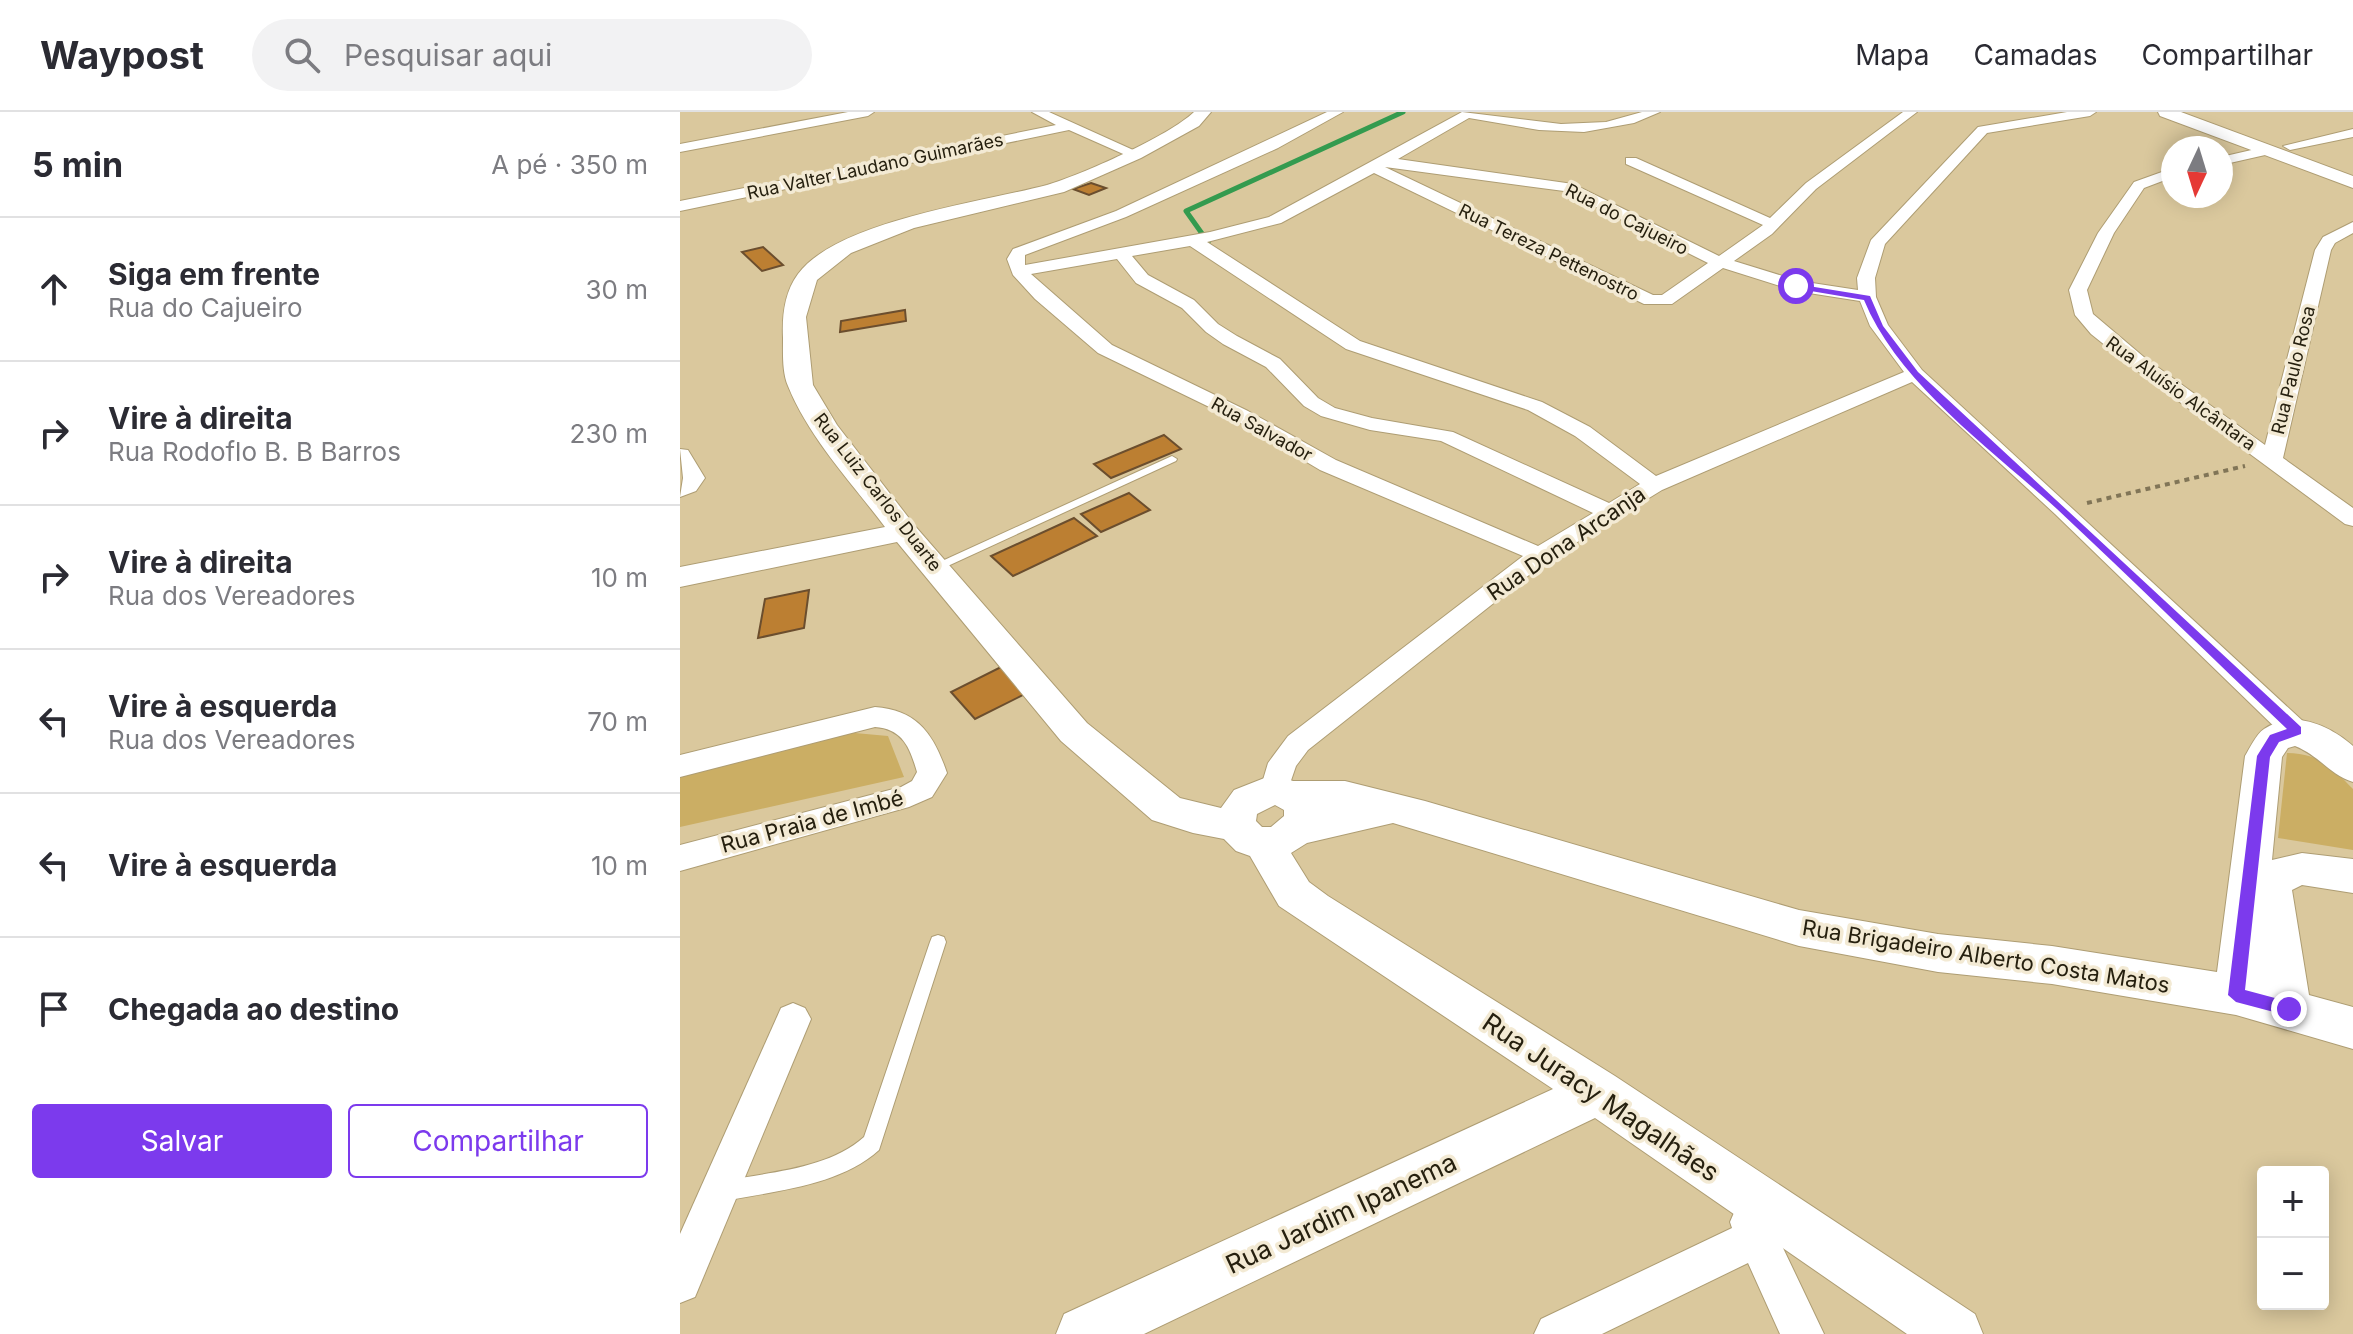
<!DOCTYPE html>
<html lang="pt">
<head>
<meta charset="utf-8">
<style>
	body { margin:0; font-family:Inter,sans-serif; background:#f2f2f3; color:#2b2b33 }
	.controls { position:absolute; right:24px; bottom:24px; display:grid; overflow:hidden; border-radius:8px; box-shadow:0 4px 20px #0003 }
	.controls button { width:72px; height:72px; display:grid; place-items:center; padding:0; border:0; border-bottom:2px solid #e1e1e2; background:#fff; color:#2b2b33; font:40px sans-serif }
	.compass { position:absolute; left:1481px; top:24px; width:72px; height:72px; border-radius:50%; background:#fff; box-shadow:0 4px 20px #0003; rotate:184deg }
	.stop { position:absolute; width:24px; height:24px; margin:-18px; border:6px solid #7c3aed; border-radius:50%; background:#fff }
	.stop.end { background:#7c3aed; border-color:#fff; box-shadow:0 2px 8px #0008 }
	.list { margin:0; padding:0; list-style:none }
	h2 { display:flex; justify-content:space-between; align-items:center; height:104px; margin:0; padding:0 32px; font-size:34px }
	h2 small { font-size:26px; font-weight:400; color:#7c7c81 }
	.list li { display:grid; grid-template-columns:52px 1fr auto; gap:24px; align-items:center; box-sizing:border-box; height:144px; padding:0 32px; border-top:2px solid #e1e1e2 }
	.list b { display:block; font-size:30px; white-space:nowrap }
	.list p { margin:0; font-size:26px; white-space:nowrap; color:#7c7c81 }
	.list em { font-size:26px; font-style:normal; color:#7c7c81 }
	.actions { display:flex; gap:16px; padding:24px 32px }
	.actions a { flex:1; padding:18px 0; border:2px solid #7c3aed; border-radius:8px; text-align:center; font-size:28px; color:#7c3aed }
	.actions .main { background:#7c3aed; color:#fff }
	.icon { flex:none; width:44px; height:44px; fill:none; stroke:currentColor; stroke-width:2; stroke-linecap:round; stroke-linejoin:round }
	.map { position:relative; flex:none; width:1673px; height:1222px; overflow:hidden }
	header { display:flex; align-items:center; gap:48px; box-sizing:border-box; height:112px; padding:0 40px; background:#fff; border-bottom:2px solid #e1e1e2 }
	header strong { font-size:38px }
	nav { display:flex; gap:44px; margin-inline-start:auto; font-size:28px }
	.search { width:560px; height:72px; background:#f2f2f3; display:flex; align-items:center; gap:20px; box-sizing:border-box; padding:0 28px; border-radius:44px; color:#7c7c81; font-size:30px }
	main { display:flex }
	aside { flex:1; background:#fff }
	.map>svg:first-child { display:block }
	.green { fill:#cbae64 }
	.lines { fill:none; stroke-linecap:round; stroke-linejoin:round }
	.stream { stroke:#349b4f; stroke-width:5 }
	.building { fill:#bc7f32; stroke:#6b4e2e; stroke-width:2 }
	.service-casing { stroke:#ae9d73; stroke-width:2 }
	.minor-casing { stroke:#ae9d73; stroke-width:2 }
	.tertiary-casing { stroke:#ae9d73; stroke-width:2 }
	.path { stroke:#817557; stroke-width:4; stroke-dasharray:5 5; stroke-linecap:butt }
	.service { fill:#fff; fill-rule:evenodd }
	.minor { fill:#fff; fill-rule:evenodd }
	.tertiary { fill:#fff; fill-rule:evenodd }
	.route { fill:#7c3aed }
	.labels { text-anchor:middle; dominant-baseline:central; stroke-width:7; stroke-linejoin:round; paint-order:stroke }
	.far-street-label { font-size:18px; fill:#26200f; stroke:#f3ead4 }
	.street-label { font-size:22px; fill:#26200f; stroke:#f3ead4 }
	.near-street-label { font-size:26px; fill:#26200f; stroke:#f3ead4 }
</style>
</head>
<body>
<header>
<strong>Waypost</strong>
<div class="search"><svg class="icon" aria-label="search" viewBox="0 0 24 24"><circle cx="10" cy="10" r="6"/><path d="M15 15l6 6"/></svg>Pesquisar aqui</div>
<nav><a>Mapa</a><a>Camadas</a><a>Compartilhar</a></nav>
</header>
<main>
<aside>
<h2>5 min<small>A pé · 350 m</small></h2>
<ul class="list">
<li><svg class="icon" aria-label="ahead" viewBox="0 0 24 24"><path d="M12 20V5M6 11l6-6 6 6"/></svg><div><b>Siga em frente</b><p>Rua do Cajueiro</p></div><em>30 m</em></li>
<li><svg class="icon" aria-label="right" viewBox="0 0 24 24"><path d="M7 20v-9h11M14 6l5 5-5 5"/></svg><div><b>Vire à direita</b><p>Rua Rodoflo B. B Barros</p></div><em>230 m</em></li>
<li><svg class="icon" aria-label="right" viewBox="0 0 24 24"><path d="M7 20v-9h11M14 6l5 5-5 5"/></svg><div><b>Vire à direita</b><p>Rua dos Vereadores</p></div><em>10 m</em></li>
<li><svg class="icon" aria-label="left" viewBox="0 0 24 24"><path d="M17 20v-9H6M10 6l-5 5 5 5"/></svg><div><b>Vire à esquerda</b><p>Rua dos Vereadores</p></div><em>70 m</em></li>
<li><svg class="icon" aria-label="left" viewBox="0 0 24 24"><path d="M17 20v-9H6M10 6l-5 5 5 5"/></svg><div><b>Vire à esquerda</b></div><em>10 m</em></li>
<li><svg class="icon" aria-label="arrive" viewBox="0 0 24 24"><path d="M6 21V4h12l-3 4 3 4H6"/></svg><div><b>Chegada ao destino</b></div></li>
</ul>
<div class="actions"><a class="main">Salvar</a><a>Compartilhar</a></div>
</aside>
<div class="map">
<svg width="1673" height="1222" viewBox="0 0 1673 1222">
	<rect width="100%" height="100%" fill="#dac89d"/>
	<g class="green">
		<polygon points="164,620 208,624 224,665 0,715 0,661"/>
		<path d="M1607,641C1641,642 1650,654 1673,677V738L1598,726Z"/>
	</g>
	<g class="lines">
		<polyline class="stream" points="528,130 506,99 723,0"/>
	</g>
	<g class="building">
		<polygon points="411,71 426,76 409,83 393,77"/>
		<polygon points="83,135 103,153 82,159 62,140"/>
		<polygon points="225,198 226,209 160,220 161,209"/>
		<polygon points="484,323 501,337 431,366 414,352"/>
		<polygon points="449,381 470,398 421,420 401,402"/>
		<polygon points="394,406 417,424 333,464 311,444"/>
		<polygon points="129,478 124,516 78,526 85,487"/>
		<polygon points="321,555 345,582 295,607 271,580"/>
	</g>
	<g class="lines">
		<defs>
			<g id="service">
				<polygon points="492,344 497,347 496,349 259,458 255,459 249,455"/>
				<path d="M258,823L264,825L266,830L199,1038C159,1074 95,1079 44,1089L37,1086L34,1079L37,1072L44,1069C90,1060 148,1057 184,1025L250,830L252,825Z"/>
			</g>
			<g id="minor">
				<polygon points="168,0 194,0 188,4 0,40 0,32"/>
				<polygon points="352,0 369,0 462,42 450,45 389,18 0,99 0,89 376,13"/>
				<path d="M647,0H663L598,36L446,105L345,143V153L530,120L589,105L782,0L881,12L926,10L962,0H980L954,11L904,20L859,18L789,6L718,47L893,72L1039,144L1083,113L946,52V46H956L1090,106L1126,71L1223,0H1237L1136,77L1092,122L1054,149L1119,169L1178,178L1177,166L1191,128L1298,15L1387,0H1416L1410,4L1307,21L1205,132L1195,166L1196,185L1208,213L1242,258L1626,612L1630,619L1626,626L1616,629L1606,626L1375,402L1232,270L982,378L868,448L628,638L616,654L605,686L595,689L585,686L580,678L588,651L608,624L843,444L640,358L554,307L418,241L355,187L333,163L327,147L333,137L436,99ZM705,55L884,79L1028,151L982,183H973ZM694,61L964,192H992L1043,156L1116,179L1180,189L1190,214L1224,260L976,364L910,315L862,290L680,229L527,130L601,111ZM510,134L666,237L848,298L895,324L960,372L929,391L773,320L692,306L655,296L638,286L600,247L557,224L538,212L514,188L468,163L452,144ZM437,147L456,171L502,196L526,220L543,232L586,255L624,294L641,304L690,318L761,329L913,401L858,434L656,348L568,299L432,233L351,162Z"/>
				<polygon points="1673,17 1673,25 1610,38 1603,34"/>
				<polygon points="1589,34 1596,38 1594,41 1541,53 1541,45"/>
				<polygon points="1493,56 1493,65 1464,76 1434,121 1407,178 1413,202 1465,246 1585,333 1635,138 1643,125 1673,110 1673,121 1655,131 1651,138 1603,346 1673,396 1673,414 1665,412 1451,254 1411,222 1395,203 1389,178 1418,121 1454,70"/>
				<polygon points="0,337 8,338 25,366 16,379 0,385 3,366"/>
				<path d="M195,595C238,598 254,623 267,661L252,685L229,695L0,759V733L221,675L232,669L237,660C230,636 223,617 195,615L0,665V643Z"/>
				<polygon points="113,891 125,896 131,907 15,1185 0,1191 0,1122 101,896"/>
				<polygon points="1070,1090 1084,1096 1144,1222 1100,1222 1068,1151 922,1222 854,1222 861,1207 1052,1116 1050,1110 1056,1096"/>
			</g>
			<g id="tertiary">
				<path d="M514,0H531L519,14L461,46L384,80L234,116L171,141L137,168L126,205L133,273L157,313L235,414L407,611L500,686L541,696L554,678L587,665L595,663L613,669H665L745,689L1119,798L1258,822L1372,834L1537,860L1565,644C1570,636 1576,622 1584,617C1613,597 1649,613 1673,634V670C1650,663 1640,644 1615,634L1608,636L1602,645L1592,748L1622,741L1673,747V781L1622,773L1612,778L1629,883L1673,895V937L1556,903L1372,872L1258,860L1119,834L713,711L627,731L611,741L629,770L648,784L935,964L1295,1202L1303,1222H1227L915,1006L464,1222H376L384,1202L873,977L599,794L570,744L556,739L544,727L513,721L472,708L381,629L217,430L0,475V455L205,415C172,371 129,326 108,274C102,260 103,242 103,226C102,204 104,181 118,162C157,109 303,90 367,73C401,63 489,24 514,0ZM595,693L604,698V704L591,715H582L576,709L577,702Z"/>
				<polygon points="1478,0 1501,0 1673,64 1673,76 1480,4"/>
			</g>
		</defs>
		<use href="#service" class="service-casing"/>
		<use href="#minor" class="minor-casing"/>
		<use href="#tertiary" class="tertiary-casing"/>
		<polyline class="path" points="1407,391 1565,354"/>
		<use href="#service" class="service"/>
		<use href="#minor" class="minor"/>
		<use href="#tertiary" class="tertiary"/>
	</g>
	<path class="route" d="M1116,172L1190,184L1203,214L1238,260L1621,615V622L1599,630L1590,645L1565,878L1614,891V902L1609,904L1556,890L1548,883L1577,644L1590,623L1607,617C1530,544 1454,469 1377,397C1311,337 1218,271 1184,188L1113,176Z"/>
	<g class="labels">
		<g class="far-street-label">
			<text transform="translate(195 54) rotate(-12)">Rua Valter Laudano Guimarães</text>
			<text transform="translate(947 107) rotate(27)">Rua do Cajueiro</text>
			<text transform="translate(869 140) rotate(26)">Rua Tereza Pettenostro</text>
			<text transform="translate(1613 258) rotate(-76)">Rua Paulo Rosa</text>
			<text transform="translate(1501 281) rotate(36)">Rua Aluísio Alcântara</text>
			<text transform="translate(582 317) rotate(29)">Rua Salvador</text>
			<text transform="translate(198 380) rotate(52)">Rua Luiz Carlos Duarte</text>
		</g>
		<g class="street-label">
			<text transform="translate(886 431) rotate(-34)">Rua Dona Arcanja</text>
			<text transform="translate(132 709) rotate(-15)">Rua Praia de Imbé</text>
			<text transform="translate(1306 844) rotate(9)">Rua Brigadeiro Alberto Costa Matos</text>
		</g>
		<g class="near-street-label">
			<text transform="translate(921 985) rotate(34)">Rua Juracy Magalhães</text>
			<text transform="translate(661 1101) rotate(-25)">Rua Jardim Ipanema</text>
		</g>
	</g>
</svg>
<div class="controls">
<button>+</button>
<button>−</button>
</div>
<svg class="compass" viewBox="-18 -18 36 36"><path d="M0-13l5 13h-10z" fill="#e53935"/><path d="M0 13l5-13h-10z" fill="#7c7c81"/></svg>
<div class="stop" style="left:1116px;top:174px"></div>
<div class="stop end" style="left:1609px;top:897px"></div>
</div>
</main>
</body>
</html>
